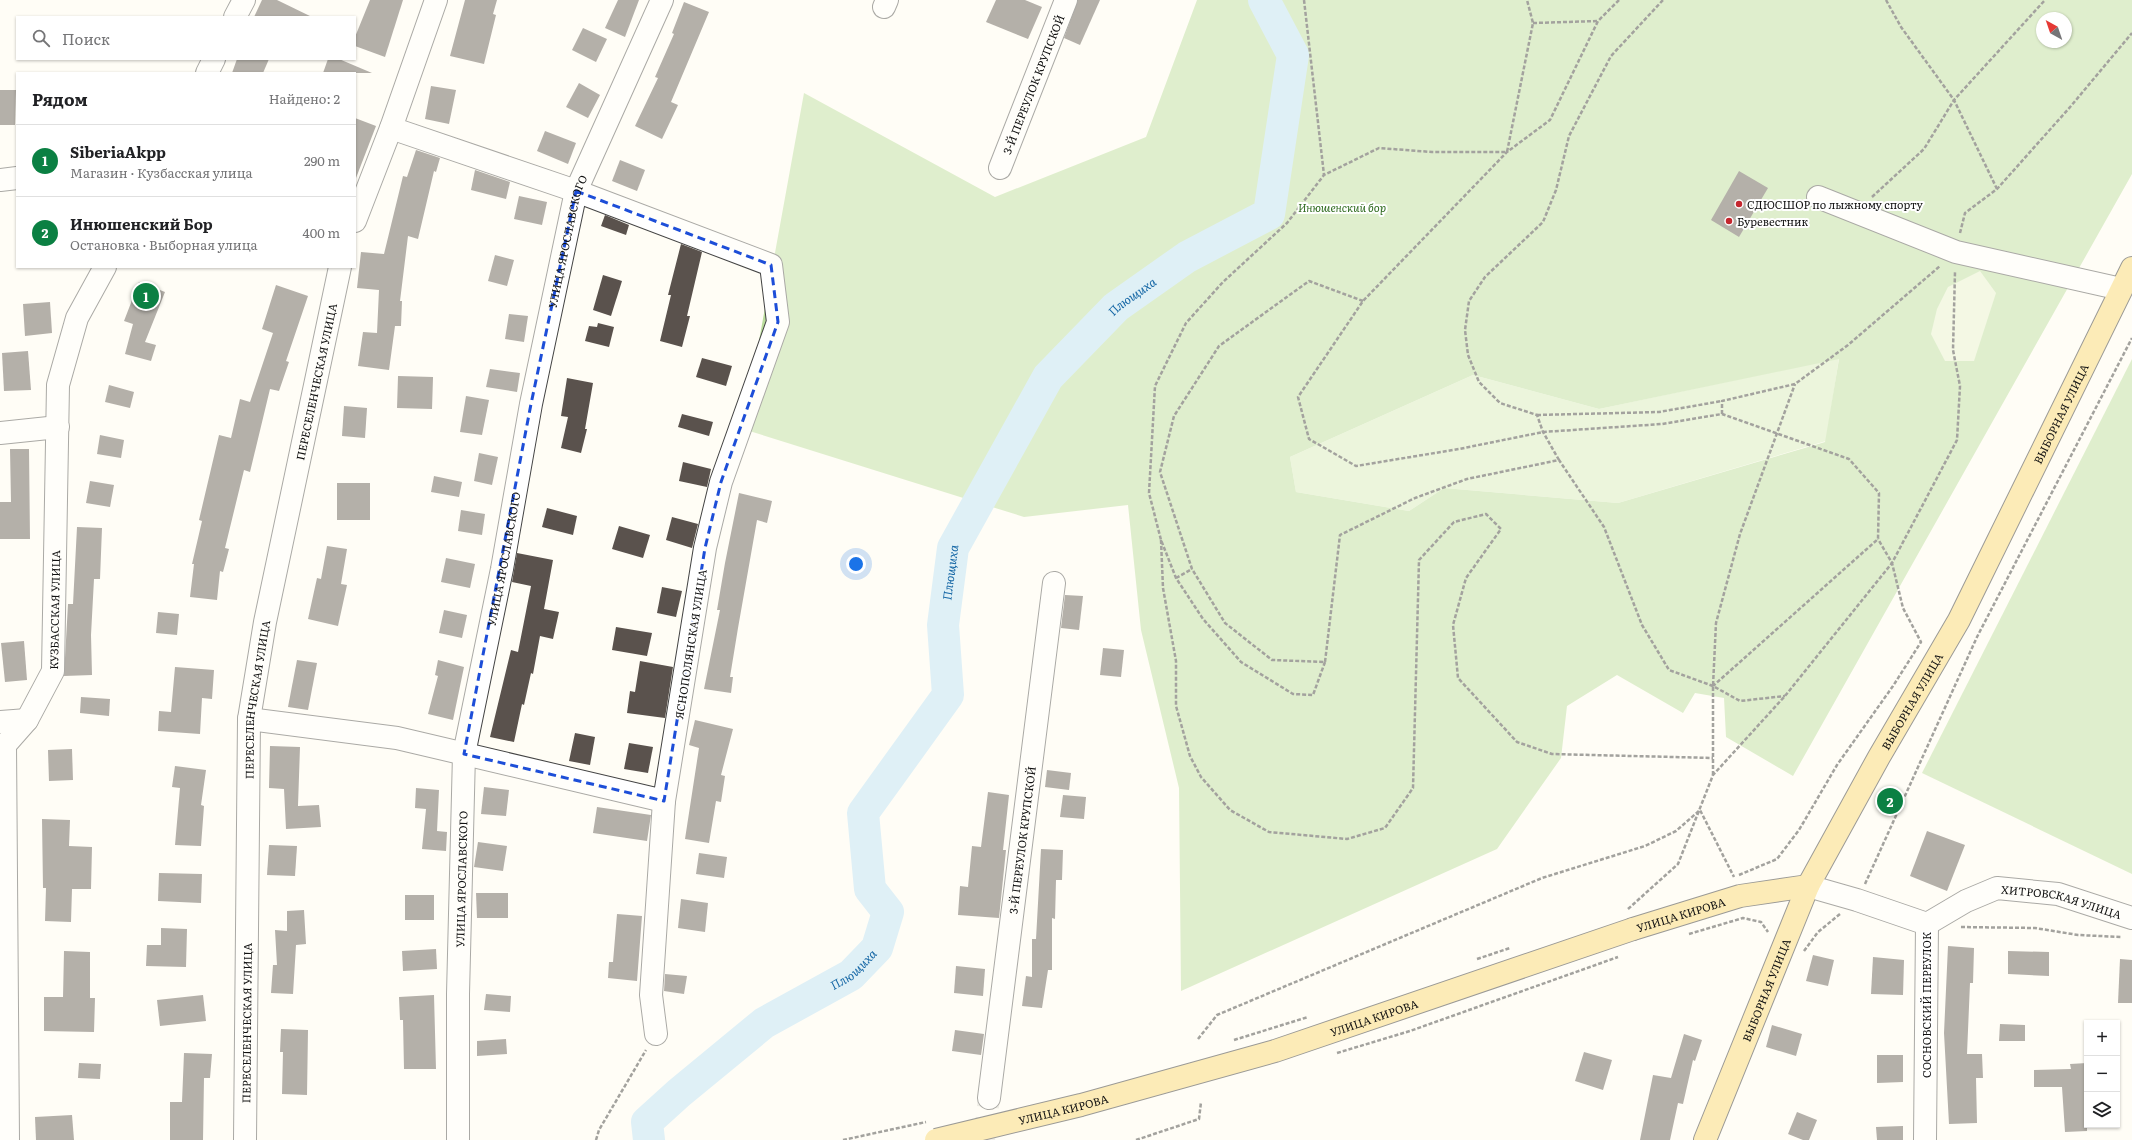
<!DOCTYPE html>
<html lang="ru">
<head>
<meta charset="utf-8">
<style>
	body { margin:0; font-family:Literata,serif; background:#f2f2f2; color:#202124 }
	.controls { position:absolute; right:12px; bottom:12px; display:grid; overflow:hidden; border-radius:0px; box-shadow:0 1px 3px #0004 }
	.controls button { width:36px; height:36px; display:grid; place-items:center; padding:0; border:0; border-bottom:1px solid #e0e0e0; background:#fff; color:#202124; font:20px sans-serif }
	.compass { position:absolute; left:2036px; top:12px; width:36px; height:36px; border-radius:50%; background:#fff; box-shadow:0 1px 3px #0004; rotate:320deg }
	.you { position:absolute; left:856px; top:564px; width:14px; height:14px; margin:-10px; border:3px solid #fff; border-radius:50%; background:#1a73e8; box-shadow:0 0 0 6px #1a73e833 }
	.badge { display:grid; place-items:center; width:26px; height:26px; border-radius:50%; background:#0b8043; color:#fff; font-size:13px; font-weight:700 }
	.pin { position:absolute; translate:-50% -50%; border:2px solid #fff; box-shadow:0 1px 4px #0006 }
	.list { margin:0; padding:0; list-style:none }
	h2 { display:flex; justify-content:space-between; align-items:center; height:52px; margin:0; padding:0 16px; font-size:17px }
	h2 small { font-size:13px; font-weight:400; color:#757577 }
	.list li { display:grid; grid-template-columns:26px 1fr auto; gap:12px; align-items:center; box-sizing:border-box; height:72px; padding:0 16px; border-top:1px solid #e0e0e0 }
	.list b { display:block; font-size:15px; white-space:nowrap }
	.list p { margin:0; font-size:13px; white-space:nowrap; color:#757577 }
	.list em { font-size:13px; font-style:normal; color:#757577 }
	.icon { flex:none; width:22px; height:22px; fill:none; stroke:currentColor; stroke-width:2; stroke-linecap:round; stroke-linejoin:round }
	.map { position:relative; flex:none; width:2132px; height:1140px; overflow:hidden }
	.search { position:absolute; background:#fff; box-shadow:0 1px 3px #0004; left:16px; top:16px; width:340px; height:44px; display:flex; align-items:center; gap:10px; box-sizing:border-box; padding:0 14px; border-radius:0px; color:#757577; font-size:15px }
	.panel { position:absolute; background:#fff; box-shadow:0 1px 3px #0004; left:16px; top:72px; width:340px; height:196px; border-radius:0px }
	.map>svg:first-child { display:block }
	.green { fill:#d5ebbd }
	.forest { fill:#b9dc9c; fill-rule:evenodd }
	.pitch { fill:#e6f2cf }
	.lines { fill:none; stroke-linecap:round; stroke-linejoin:round }
	.river { stroke:#b9e0f7; stroke-width:32 }
	.building { fill:#5a524d }
	.minor-tunnel { stroke:#dbdad3; stroke-width:22; stroke-dasharray:22 11; stroke-linecap:butt }
	.minor-casing { stroke:#444; stroke-width:24 }
	.major-casing { stroke:#222; stroke-width:24 }
	.path { stroke:#333; stroke-width:2.5; stroke-dasharray:4 2; stroke-linecap:butt }
	.minor { stroke:#fff; stroke-width:22 }
	.major { stroke:#f9d66b; stroke-width:22 }
	.major-bridge-casing { stroke:#222; stroke-width:24; stroke-linecap:butt }
	.path-bridge { stroke:#333; stroke-width:2.5; stroke-dasharray:4 2; stroke-linecap:butt }
	.major-bridge { stroke:#f9d66b; stroke-width:22 }
	.marked { fill:none; stroke:#1d4ed8; stroke-width:3; stroke-dasharray:8 5; stroke-linejoin:round }
	.poi-dot { fill:#c4262e; stroke:#fff; stroke-width:1.5 }
	.labels { text-anchor:middle; dominant-baseline:central; stroke-width:4; stroke-linejoin:round; paint-order:stroke }
	.street-label { font-size:11px; fill:#111; stroke:#fff }
	.poi-label { font-size:11px; fill:#111; stroke:#fff; text-anchor:start }
	.park-label { font-size:11px; font-style:italic; fill:#2f6b1f; stroke:#fff }
	.water-label { font-size:12px; font-style:italic; fill:#1768a6; stroke:#fff }
</style>
</head>
<body>
<div class="map">
<svg width="2132" height="1140" viewBox="0 0 2132 1140">
	<rect width="100%" height="100%" fill="#fffdf5"/>
	<polygon class="green" points="1839,358 1826,441 1618,503 1444,488 1409,511 1296,492 1290,457 1473,375 1599,409"/>
	<g class="forest">
		<path d="M1197,0H2132V174L1793,776L1726,737L1724,698L1695,693L1683,713L1617,675L1567,706L1561,758L1497,849L1181,991L1179,788L1141,630L1128,505L1024,517L743,429L804,93L995,197L1146,137ZM2042,18H2066V42H2042ZM1839,359L1825,442L1618,503L1444,488L1409,511L1296,492L1290,457L1473,375L1599,409Z"/>
		<polygon points="2132,359 2132,874 1922,773"/>
	</g>
	<polygon class="pitch" points="1980,271 1996,293 1974,361 1945,361 1931,334 1937,309 1948,287"/>
	<g class="lines">
		<path class="river" id="s1" d="M649,1140L647,1122L679,1093L764,1023L851,975L877,948L888,912L870,889L863,813L948,695L943,625L953,548L1048,377L1116,307L1187,257L1269,214L1293,55L1264,0"/>
	</g>
	<g class="building">
		<polygon points="262,0 277,0 312,17 254,17"/>
		<polygon points="370,0 403,0 385,57 355,46 355,37"/>
		<polygon points="465,0 497,0 493,14 496,15 484,64 450,56"/>
		<polygon points="618,0 639,0 625,37 605,28"/>
		<polygon points="996,0 1025,0 1042,7 1028,39 986,22"/>
		<polygon points="1078,0 1100,0 1080,45 1064,38"/>
		<polygon points="684,2 709,12 671,102 678,105 662,139 635,126 658,78 655,77 674,34 672,33"/>
		<polygon points="583,28 607,39 596,62 572,50"/>
		<polygon points="237,59 269,59 263,73 232,73"/>
		<polygon points="328,59 339,59 372,73 323,73"/>
		<polygon points="579,83 600,95 588,118 566,107"/>
		<polygon points="431,86 456,90 449,124 425,119"/>
		<polygon points="0,90 16,90 15,125 0,125"/>
		<polygon points="355,118 376,126 356,178 355,178"/>
		<polygon points="545,131 576,143 568,164 537,151"/>
		<polygon points="416,150 440,158 436,172 434,171 418,239 408,236 400,301 402,301 401,326 395,326 389,370 358,366 363,332 377,333 379,290 357,288 361,252 384,254 403,176 407,177"/>
		<polygon points="620,160 645,170 637,191 612,181"/>
		<polygon points="475,170 510,182 506,199 471,190"/>
		<polygon points="1739,171 1768,188 1739,237 1711,220"/>
		<polygon points="519,196 547,202 542,225 514,219"/>
		<polygon points="605,215 629,225 626,235 601,226"/>
		<polygon points="681,244 702,252 687,316 690,316 682,347 660,341 671,295 668,295"/>
		<polygon points="495,255 514,260 507,286 488,281"/>
		<polygon points="603,275 622,281 611,316 593,310"/>
		<polygon points="139,282 165,292 145,342 156,345 151,361 125,354 133,324 124,321"/>
		<polygon points="276,285 308,296 286,361 289,362 279,391 270,389 250,472 244,470 225,548 229,549 223,572 220,571 217,600 190,597 194,564 192,564 202,521 199,520 219,435 231,438 240,399 250,402 273,333 262,329"/>
		<polygon points="50,302 52,333 25,336 23,304"/>
		<polygon points="509,314 528,316 524,342 505,339"/>
		<polygon points="598,323 614,327 609,347 585,341 589,326 597,327"/>
		<polygon points="28,351 31,390 4,391 2,353"/>
		<polygon points="702,358 732,366 726,386 696,377"/>
		<polygon points="490,369 520,373 517,392 486,387"/>
		<polygon points="398,376 433,377 432,409 397,408"/>
		<polygon points="567,378 593,383 585,429 587,429 581,453 561,448 568,417 561,416"/>
		<polygon points="109,385 134,392 130,408 105,402"/>
		<polygon points="466,396 489,400 482,435 460,432"/>
		<polygon points="344,406 367,408 365,438 342,436"/>
		<polygon points="682,414 713,422 709,436 678,427"/>
		<polygon points="100,435 124,440 121,458 97,454"/>
		<polygon points="10,449 29,449 30,539 0,539 0,502 11,502"/>
		<polygon points="479,453 498,457 492,485 474,481"/>
		<polygon points="683,462 711,469 707,487 679,481"/>
		<polygon points="434,476 462,482 459,497 431,492"/>
		<polygon points="90,481 114,485 110,507 86,503"/>
		<rect x="337" y="483" width="33" height="37"/>
		<polygon points="739,493 772,501 767,523 757,520 738,628 730,677 733,677 731,693 704,689 720,610 717,610 725,563"/>
		<polygon points="547,508 577,516 573,535 542,527"/>
		<polygon points="461,510 485,514 482,535 458,531"/>
		<polygon points="672,517 698,524 692,548 666,540"/>
		<polygon points="619,526 650,535 643,558 612,549"/>
		<polygon points="77,527 102,528 100,579 94,579 91,635 92,675 64,676 68,604 73,604"/>
		<polygon points="327,546 347,549 341,584 347,585 338,626 308,619 317,578 321,579"/>
		<polygon points="517,553 553,560 544,609 559,612 553,639 540,636 533,674 531,673 524,705 522,704 514,742 490,737 511,650 518,652 531,586 512,582"/>
		<polygon points="446,558 475,564 470,588 441,582"/>
		<polygon points="662,587 682,591 676,617 657,613"/>
		<polygon points="1065,595 1083,596 1079,630 1061,628"/>
		<polygon points="444,610 467,615 462,638 439,633"/>
		<polygon points="158,612 179,614 177,635 156,633"/>
		<polygon points="616,627 652,633 647,656 612,650"/>
		<polygon points="24,641 27,680 5,682 1,643"/>
		<polygon points="1103,648 1124,650 1121,677 1100,675"/>
		<polygon points="297,660 317,663 308,710 288,707"/>
		<polygon points="438,660 464,667 453,720 428,714 438,676 435,675"/>
		<polygon points="640,661 673,667 665,718 627,713 630,691 635,692"/>
		<polygon points="175,667 214,670 212,699 202,698 200,734 158,731 159,711 171,712"/>
		<polygon points="81,697 110,699 109,716 80,713"/>
		<polygon points="695,720 733,729 721,775 725,776 721,802 716,801 709,843 685,839 699,748 689,745"/>
		<polygon points="575,733 595,737 590,765 569,761"/>
		<polygon points="629,743 653,747 648,773 624,769"/>
		<polygon points="270,746 300,747 298,806 319,805 321,827 286,829 284,789 269,788"/>
		<polygon points="72,749 73,780 49,781 48,750"/>
		<polygon points="175,766 206,770 201,805 204,806 201,846 175,845 180,788 172,787"/>
		<polygon points="1047,770 1071,773 1069,790 1045,787"/>
		<polygon points="484,787 509,790 506,816 481,814"/>
		<polygon points="416,788 439,790 437,831 447,832 446,851 422,849 426,809 415,808"/>
		<polygon points="988,792 1009,795 1003,850 1006,850 999,918 958,915 960,886 968,887 972,846 981,847"/>
		<polygon points="1063,795 1086,797 1084,819 1060,817"/>
		<polygon points="597,807 651,815 647,841 593,833"/>
		<polygon points="42,819 70,820 69,846 92,847 91,889 72,889 71,922 45,921 46,888 43,888"/>
		<polygon points="1927,831 1965,845 1947,891 1910,876"/>
		<polygon points="478,842 507,846 503,871 474,867"/>
		<polygon points="269,845 297,846 295,876 267,875"/>
		<polygon points="1041,849 1063,850 1062,880 1056,880 1055,919 1052,918 1052,970 1048,970 1042,1008 1022,1006 1026,976 1032,977 1032,939 1036,939"/>
		<polygon points="699,853 727,857 724,878 696,874"/>
		<polygon points="159,873 202,874 201,903 158,901"/>
		<polygon points="476,893 508,893 508,918 477,918"/>
		<rect x="405" y="895" width="29" height="25"/>
		<polygon points="681,899 708,903 705,932 678,928"/>
		<polygon points="304,910 306,944 296,945 293,994 271,993 273,965 277,965 275,930 287,931 287,911"/>
		<polygon points="617,914 642,916 637,981 608,978 609,962 613,962"/>
		<polygon points="161,928 187,929 186,967 146,966 147,945 161,945"/>
		<polygon points="1948,946 1974,948 1973,983 1970,983 1967,1054 1982,1054 1983,1078 1976,1078 1977,1123 1949,1124 1944,1033"/>
		<polygon points="436,949 437,969 403,971 402,951"/>
		<polygon points="64,951 90,952 90,998 95,998 94,1032 44,1031 44,997 63,997"/>
		<polygon points="2008,951 2049,952 2049,976 2008,974"/>
		<polygon points="1813,955 1834,960 1828,986 1806,981"/>
		<polygon points="1873,957 1904,960 1903,995 1871,994"/>
		<polygon points="2120,959 2132,960 2132,1003 2118,1003"/>
		<polygon points="956,966 985,969 983,996 954,993"/>
		<polygon points="665,974 687,976 684,994 664,991"/>
		<polygon points="486,994 511,996 510,1012 484,1010"/>
		<polygon points="203,995 206,1021 160,1026 157,1000"/>
		<polygon points="434,995 436,1069 404,1069 403,1020 400,1020 399,997"/>
		<polygon points="2000,1024 2025,1025 2025,1041 1999,1041"/>
		<polygon points="1772,1025 1802,1034 1796,1056 1766,1047"/>
		<polygon points="281,1029 308,1030 307,1095 282,1094 283,1052 280,1052"/>
		<polygon points="955,1030 984,1034 981,1055 952,1051"/>
		<polygon points="1684,1034 1702,1040 1695,1061 1693,1060 1683,1104 1678,1103 1670,1140 1640,1140 1653,1075 1671,1078"/>
		<polygon points="506,1039 507,1054 477,1056 477,1041"/>
		<polygon points="1584,1052 1612,1060 1603,1090 1575,1081"/>
		<polygon points="184,1053 212,1054 210,1078 204,1078 203,1140 170,1140 170,1102 182,1102"/>
		<polygon points="1877,1055 1903,1055 1903,1082 1877,1083"/>
		<polygon points="79,1063 101,1064 100,1079 78,1078"/>
		<polygon points="2087,1063 2087,1131 2065,1132 2062,1087 2034,1087 2034,1070 2071,1069 2070,1064"/>
		<polygon points="1797,1112 1817,1120 1809,1140 1803,1140 1788,1134"/>
		<polygon points="72,1115 74,1140 36,1140 35,1117"/>
		<polygon points="1903,1126 1903,1140 1877,1140 1876,1127"/>
	</g>
	<g class="lines">
		<polyline class="minor-tunnel" points="984,1140 989,1098"/>
		<defs>
			<g id="minor">
				<polyline points="884,7 887,0"/>
				<polyline points="235,17 244,0"/>
				<polyline points="207,73 214,59"/>
				<polyline points="391,128 576,191 771,265 778,322 721,482 705,548 664,801 651,995 656,1034"/>
				<path id="s2" d="M1000,168L1066,0"/>
				<polyline points="0,180 17,178"/>
				<polyline points="1818,197 1956,252 2121,289"/>
				<polyline points="355,221 391,128 436,0"/>
				<polyline points="0,433 58,427"/>
				<polyline points="249,719 397,738 664,801"/>
				<polyline points="0,722 27,720"/>
				<polyline points="1808,886 1857,900 1927,924 1925,1140"/>
				<path id="s3" d="M1927,924L1966,901L1997,888L2058,894L2132,918"/>
				<path id="s4" d="M989,1098L1054,583"/>
				<path id="s5" d="M8,1140L5,745L27,720L53,671L58,385L77,318L105,267"/>
				<path id="s6" d="M245,1140L249,719L265,622L340,267"/>
				<path id="s7" d="M458,1140V994L464,754L502,569L531,404L576,191L662,0"/>
			</g>
			<g id="major">
				<path id="s8" d="M1633,929L1740,896L1808,886"/>
				<path id="s9" d="M1705,1140L1808,886L1879,757L1959,620L2132,268"/>
			</g>
		</defs>
		<use href="#minor" class="minor-casing"/>
		<use href="#major" class="major-casing"/>
		<g class="path">
			<polyline points="1304,0 1324,175"/>
			<polyline points="1619,0 1598,21 1550,120 1507,152 1363,301 1298,397 1309,439 1356,466 1459,449 1543,432 1662,424 1722,414 1849,459 1879,493 1878,539 1713,686"/>
			<polyline points="1886,0 1901,27 1954,100 1997,189"/>
			<polyline points="1533,23 1598,21"/>
			<polyline points="1872,197 1924,149 1954,100 2045,0"/>
			<polyline points="1960,233 1965,213 1997,189 2071,106 2132,33"/>
			<polyline points="1363,301 1309,281 1219,346 1174,416 1160,472 1192,569 1225,623 1272,660 1325,662 1340,535 1415,498 1467,479 1559,460 1604,527 1642,625 1669,670 1713,686 1740,701 1785,696"/>
			<polyline points="1722,414 1722,401 1795,384 1848,345 1940,266"/>
			<polyline points="1537,415 1659,412 1722,401"/>
			<polyline points="1559,460 1543,432 1537,415 1500,403 1479,382 1468,355 1465,330 1469,301 1485,277 1543,222 1556,190 1569,136 1611,56 1663,0"/>
			<polyline points="1161,540 1163,588 1176,661 1176,706 1190,756 1201,777 1230,810 1269,832 1347,839 1385,828 1413,788 1419,560 1454,522 1486,514 1501,529 1466,578 1453,625 1458,678 1517,742 1552,754 1713,758"/>
			<polyline points="1176,578 1192,569"/>
			<polyline points="1325,662 1313,695 1293,694 1241,662 1203,619 1176,578 1161,540 1149,493 1155,386 1186,323 1223,282 1287,223 1324,175 1379,148 1432,152 1507,152 1533,23 1527,0"/>
			<polyline points="1713,775 1713,686 1716,623 1740,534 1795,384"/>
			<polyline points="1739,875 1777,859 1799,830 1837,765 1893,686 1921,642 1903,608 1892,563 1878,539"/>
			<polyline points="1865,884 1977,637 2132,338"/>
			<polyline points="1628,909 1678,864 1713,775 1785,696 1892,563 1957,440 1960,386 1953,350 1955,272"/>
			<polyline points="1961,927 2035,928 2078,935 2122,937"/>
			<polyline points="1689,934 1743,918 1761,922 1768,932"/>
			<polyline points="1804,951 1818,932 1840,914"/>
			<polyline points="1198,1039 1217,1015 1542,878 1645,846 1676,831 1700,810 1734,877"/>
			<polyline points="596,1140 599,1130 646,1050"/>
			<polyline points="1136,1140 1199,1119 1201,1102"/>
		</g>
		<use href="#minor" class="minor"/>
		<use href="#major" class="major"/>
		<defs>
			<g id="major-bridge">
				<path id="s10" d="M936,1140L1081,1105L1275,1051L1633,929"/>
			</g>
		</defs>
		<use href="#major-bridge" class="major-bridge-casing"/>
		<g class="path-bridge">
			<polyline points="1477,959 1510,948"/>
			<polyline points="1234,1040 1308,1017"/>
			<polyline points="1337,1053 1410,1031 1618,957"/>
			<polyline points="843,1140 926,1122"/>
		</g>
		<use href="#major-bridge" class="major-bridge"/>
	</g>
	<path d="M0 0H2132V1140H0ZM576,191L771,265L778,322L721,482L705,548L664,801L464,754L531,404Z" fill="#fffdf5" fill-opacity=".55" fill-rule="evenodd"/>
	<path class="marked" d="M576,191L771,265L778,322L721,482L705,548L664,801L464,754L531,404Z"/>
	<g class="poi-dot">
		<circle cx="1739" cy="204" r="4"/>
		<circle cx="1729" cy="221" r="4"/>
	</g>
	<g class="labels">
		<g class="street-label">
			<text stroke="none"><textPath href="#s2" startOffset="90">3-Й ПЕРЕУЛОК КРУПСКОЙ</textPath></text>
			<text stroke="none"><textPath href="#s7" startOffset="909">УЛИЦА ЯРОСЛАВСКОГО</textPath></text>
			<text stroke="none"><textPath href="#s6" startOffset="765">ПЕРЕСЕЛЕНЧЕСКАЯ УЛИЦА</textPath></text>
			<text stroke="none"><textPath href="#s9" startOffset="810">ВЫБОРНАЯ УЛИЦА</textPath></text>
			<text stroke="none"><textPath href="#s7" startOffset="585">УЛИЦА ЯРОСЛАВСКОГО</textPath></text>
			<text stroke="none"><textPath href="#s5" startOffset="545">КУЗБАССКАЯ УЛИЦА</textPath></text>
			<text transform="translate(690 644) rotate(-81)">ЯСНОПОЛЯНСКАЯ УЛИЦА</text>
			<text stroke="none"><textPath href="#s6" startOffset="441">ПЕРЕСЕЛЕНЧЕСКАЯ УЛИЦА</textPath></text>
			<text stroke="none"><textPath href="#s9" startOffset="486">ВЫБОРНАЯ УЛИЦА</textPath></text>
			<text stroke="none"><textPath href="#s4" startOffset="260">3-Й ПЕРЕУЛОК КРУПСКОЙ</textPath></text>
			<text stroke="none"><textPath href="#s7" startOffset="261">УЛИЦА ЯРОСЛАВСКОГО</textPath></text>
			<text stroke="none"><textPath href="#s3" startOffset="145">ХИТРОВСКАЯ УЛИЦА</textPath></text>
			<text stroke="none"><textPath href="#s8" startOffset="50">УЛИЦА КИРОВА</textPath></text>
			<text stroke="none"><textPath href="#s9" startOffset="162">ВЫБОРНАЯ УЛИЦА</textPath></text>
			<text transform="translate(1926 1005) rotate(-90)">СОСНОВСКИЙ ПЕРЕУЛОК</text>
			<text stroke="none"><textPath href="#s10" startOffset="455">УЛИЦА КИРОВА</textPath></text>
			<text stroke="none"><textPath href="#s6" startOffset="117">ПЕРЕСЕЛЕНЧЕСКАЯ УЛИЦА</textPath></text>
			<text stroke="none"><textPath href="#s10" startOffset="131">УЛИЦА КИРОВА</textPath></text>
		</g>
		<g class="poi-label">
			<text x="1747" y="204">СДЮСШОР по лыжному спорту</text>
			<text x="1737" y="221">Буревестник</text>
		</g>
		<g class="park-label">
			<text x="1342" y="207">Инюшенский бор</text>
		</g>
		<g class="water-label">
			<text stroke="none"><textPath href="#s1" startOffset="1057">Плющиха</textPath></text>
			<text stroke="none"><textPath href="#s1" startOffset="720">Плющиха</textPath></text>
			<text stroke="none"><textPath href="#s1" startOffset="276">Плющиха</textPath></text>
		</g>
	</g>
</svg>
<div class="controls">
<button>+</button>
<button>−</button>
<button><svg class="icon" aria-label="layers" viewBox="0 0 24 24"><path d="M12 4l9 5-9 5-9-5zM3 14l9 5 9-5"/></svg></button>
</div>
<svg class="compass" viewBox="-18 -18 36 36"><path d="M0-13l5 13h-10z" fill="#e53935"/><path d="M0 13l5-13h-10z" fill="#757577"/></svg>
<div class="you"></div>
<div class="pin badge" style="left:146px;top:296px">1</div>
<div class="pin badge" style="left:1890px;top:801px">2</div>
<div class="search"><svg class="icon" aria-label="search" viewBox="0 0 24 24"><circle cx="10" cy="10" r="6"/><path d="M15 15l6 6"/></svg>Поиск</div>
<section class="panel">
<h2>Рядом<small>Найдено: 2</small></h2>
<ul class="list">
<li><span class="badge">1</span><div><b>SiberiaAkpp</b><p>Магазин · Кузбасская улица</p></div><em>290 m</em></li>
<li><span class="badge">2</span><div><b>Инюшенский Бор</b><p>Остановка · Выборная улица</p></div><em>400 m</em></li>
</ul>
</section>
</div>
</body>
</html>
